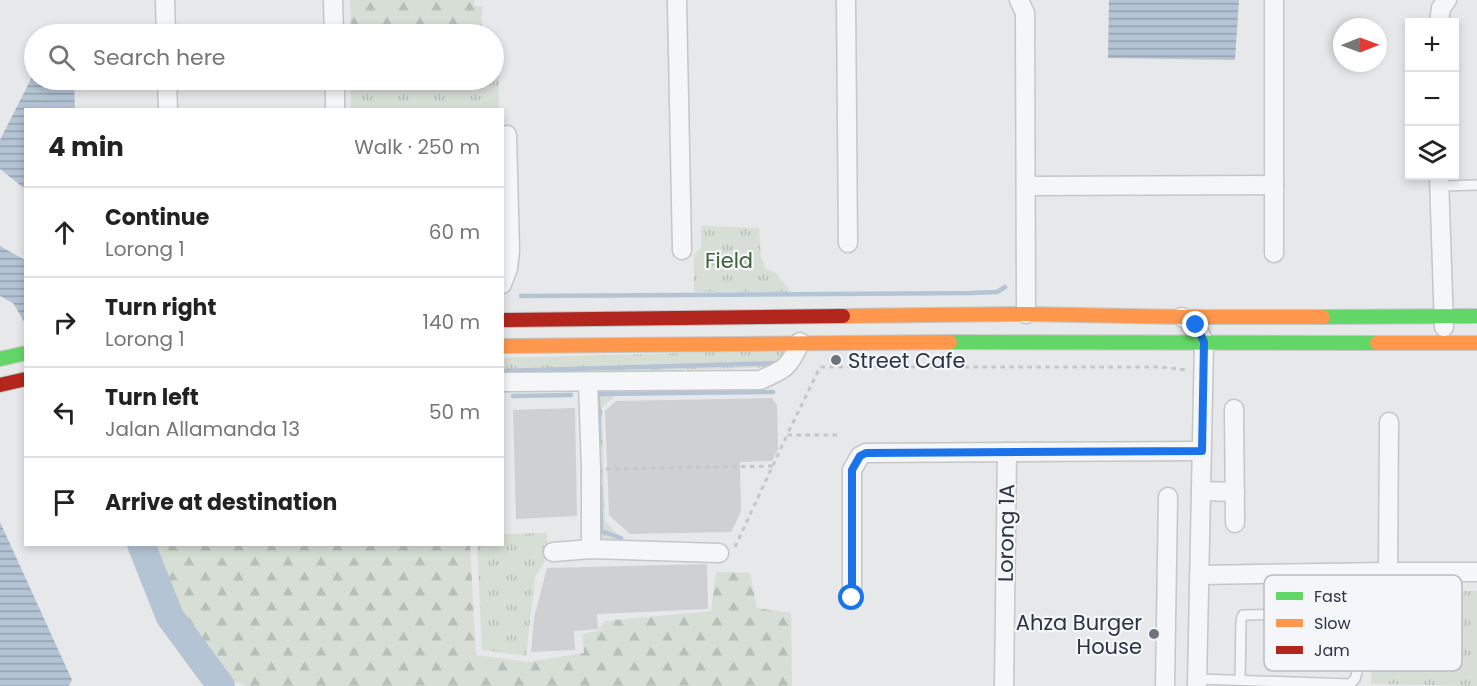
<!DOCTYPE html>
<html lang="en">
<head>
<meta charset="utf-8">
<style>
	body { margin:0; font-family:Poppins,sans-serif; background:#f2f2f2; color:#222 }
	.controls { position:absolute; right:18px; top:18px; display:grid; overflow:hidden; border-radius:0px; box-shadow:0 3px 9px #0003 }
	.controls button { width:54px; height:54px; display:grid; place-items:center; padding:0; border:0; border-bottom:2px solid #e0e0e0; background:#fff; color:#222; font:30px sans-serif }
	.compass { position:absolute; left:1333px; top:18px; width:54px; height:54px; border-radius:50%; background:#fff; box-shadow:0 3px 9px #0003; rotate:89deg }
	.stop { position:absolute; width:18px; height:18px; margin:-14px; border:4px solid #1a73e8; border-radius:50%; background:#fff }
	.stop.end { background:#1a73e8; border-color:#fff; box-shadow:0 2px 6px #0008 }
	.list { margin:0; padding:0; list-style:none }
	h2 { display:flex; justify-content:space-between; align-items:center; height:78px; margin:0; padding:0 24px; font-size:26px }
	h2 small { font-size:20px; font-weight:400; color:#767676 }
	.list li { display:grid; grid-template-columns:39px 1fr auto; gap:18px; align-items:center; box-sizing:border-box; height:90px; padding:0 24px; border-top:2px solid #e0e0e0 }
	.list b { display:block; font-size:22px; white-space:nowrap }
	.list p { margin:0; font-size:20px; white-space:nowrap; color:#767676 }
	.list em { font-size:20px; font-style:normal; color:#767676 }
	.icon { flex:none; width:33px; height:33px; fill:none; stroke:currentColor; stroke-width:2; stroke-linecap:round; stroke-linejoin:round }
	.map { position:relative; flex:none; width:1477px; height:686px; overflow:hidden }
	.search { position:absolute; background:#fff; box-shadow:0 3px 9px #0003; left:24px; top:24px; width:480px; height:66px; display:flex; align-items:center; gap:15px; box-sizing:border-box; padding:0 21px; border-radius:33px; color:#767676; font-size:22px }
	.panel { position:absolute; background:#fff; box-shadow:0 3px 9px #0003; left:24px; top:108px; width:480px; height:438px; border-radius:0px }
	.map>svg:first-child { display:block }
	.grass { fill:url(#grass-tufts) }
	.forest { fill:url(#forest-firs) }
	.water { fill:url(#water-rules) }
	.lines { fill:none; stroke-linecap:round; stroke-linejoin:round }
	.stream { stroke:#b4c4d5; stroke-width:4.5 }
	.river { stroke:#b4c4d5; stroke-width:28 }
	.building { fill:#ced0d3 }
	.lane-casing { stroke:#c4c6c8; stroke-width:12 }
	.street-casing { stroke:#c4c6c8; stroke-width:21 }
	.fast-casing { stroke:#c4c6c8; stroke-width:16 }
	.slow-casing { stroke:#c4c6c8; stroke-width:16 }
	.jam-casing { stroke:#c4c6c8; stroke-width:16 }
	.path { stroke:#c5c6ca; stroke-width:3; stroke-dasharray:4.5 4.5; stroke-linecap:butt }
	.lane { stroke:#f5f6f7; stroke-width:9 }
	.street { stroke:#f5f6f7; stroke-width:18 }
	.fast { stroke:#63d668; stroke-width:14 }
	.slow { stroke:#ff974d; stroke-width:14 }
	.jam { stroke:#b3261e; stroke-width:14 }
	.route { stroke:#1a73e8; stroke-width:8 }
	.poi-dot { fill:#6c737f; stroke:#f4f6f9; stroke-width:2 }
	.labels { text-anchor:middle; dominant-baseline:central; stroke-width:4.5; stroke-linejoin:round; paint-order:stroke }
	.park-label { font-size:21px; fill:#3f6138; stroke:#f4f6f9 }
	.poi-label { font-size:21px; fill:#2b3445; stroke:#f4f6f9; text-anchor:start }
	.street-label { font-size:21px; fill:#2b3445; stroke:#f4f6f9 }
	.key { fill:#f4f6f9; stroke:#b8bcc3; stroke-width:1.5 }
	.key-label { font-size:16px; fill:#2b3445 }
</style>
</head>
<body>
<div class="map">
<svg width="1477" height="686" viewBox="0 0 1477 686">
	<defs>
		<pattern id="grass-tufts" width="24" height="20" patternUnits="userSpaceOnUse" patternTransform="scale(1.5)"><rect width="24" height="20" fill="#d6ded6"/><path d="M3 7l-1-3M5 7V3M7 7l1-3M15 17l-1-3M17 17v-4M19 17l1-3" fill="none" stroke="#b8bfb9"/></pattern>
		<pattern id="forest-firs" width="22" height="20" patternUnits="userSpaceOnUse" patternTransform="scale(1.5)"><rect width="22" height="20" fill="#d6ded6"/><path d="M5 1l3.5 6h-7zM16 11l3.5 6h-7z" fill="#b8bfb9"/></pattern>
		<pattern id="water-rules" width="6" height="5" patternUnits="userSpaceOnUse" patternTransform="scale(1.5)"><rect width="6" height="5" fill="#b4c4d5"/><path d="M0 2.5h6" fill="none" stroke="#93a0af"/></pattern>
	</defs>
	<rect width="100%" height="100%" fill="#e6e8ea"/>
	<g class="grass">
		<polygon points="494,57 499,57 499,109 351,109 350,80 494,80"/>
		<polygon points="701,226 759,228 761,257 766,269 775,272 791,292 694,292 694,255 701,247"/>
		<polygon points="789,350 785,367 503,374 502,358"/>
		<polygon points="615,393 613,399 607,402 602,408 605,521 617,534 618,539 603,540 599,534 597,402 603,394"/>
		<polygon points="547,533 547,557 535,577 526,656 482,650 477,545 502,544 503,534"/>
		<polygon points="1372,590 1477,591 1477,686 1371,684"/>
	</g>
	<g class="forest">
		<polygon points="350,0 474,0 474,6 482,6 482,34 351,34"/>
		<polygon points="151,545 470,545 476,655 528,662 584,653 582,634 597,631 605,621 711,611 716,572 750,573 757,608 791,613 792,686 247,686 229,680 181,616"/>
	</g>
	<g class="water">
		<polygon points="1109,0 1239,0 1235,60 1108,58"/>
		<polygon points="34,73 34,80 74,80 75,109 26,110 25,189 0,169 0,140"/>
		<polygon points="0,246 25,260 25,323 13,303 0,296"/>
		<polygon points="0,522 72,680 69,686 0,686"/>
	</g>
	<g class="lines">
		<g class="stream">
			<polyline points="521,296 970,293 997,292 1005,287"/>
			<polyline points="502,371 779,363"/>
			<polyline points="513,396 571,395"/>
			<polyline points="599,439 598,394 773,392"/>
			<polyline points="600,487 601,531 621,538"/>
		</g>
		<polyline class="river" points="141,544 170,617 221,686"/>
	</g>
	<g class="building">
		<polygon points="772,398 777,405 778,449 772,461 740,462 741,512 731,532 630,534 609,515 605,411 616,401"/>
		<polygon points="575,408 577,516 516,519 513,410"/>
		<polygon points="707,564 708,609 597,614 598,629 574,631 575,650 531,652 534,618 547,568"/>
	</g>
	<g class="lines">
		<defs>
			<g id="lane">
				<polyline points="1439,186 1477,185"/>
				<polyline points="1198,679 1350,684 1355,679 1357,672 1356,572"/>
				<polyline points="1240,680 1241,620 1243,615 1357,613"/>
			</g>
			<g id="street">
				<polyline points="165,0 166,34"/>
				<polyline points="333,0 334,34"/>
				<polyline points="677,0 682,250"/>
				<polyline points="846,0 848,243"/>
				<polyline points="1019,0 1025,13 1026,314"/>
				<polyline points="1439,22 1441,8 1447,0"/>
				<polyline points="167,80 168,110"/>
				<polyline points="335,80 335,110"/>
				<polyline points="1439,176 1444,327"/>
				<polyline points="1027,186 1274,185"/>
				<polyline points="1274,253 1274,0"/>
				<polyline points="502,284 508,268 510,251 507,135"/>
				<polyline points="1182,317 1196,325 1204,342 1197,686"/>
				<path d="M502,382L760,380C784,370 790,367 800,342"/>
				<polyline points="588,383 591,469 591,549"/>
				<polyline points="1234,409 1235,523"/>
				<polyline points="1201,491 1235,492"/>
				<polyline points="553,552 591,549 719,553"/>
				<polyline points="1388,572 1389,422"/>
				<polyline points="1199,575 1388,572 1477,572"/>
				<polyline points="852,598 852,470 860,456 866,453 1202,451"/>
				<polyline points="1004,686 1007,452"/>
				<polyline points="1165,686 1168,497"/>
			</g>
			<g id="fast">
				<polyline points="1323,317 1477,316"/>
				<polyline points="950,342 1377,343"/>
				<polyline points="0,359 26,353"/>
			</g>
			<g id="slow">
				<polyline points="843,316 1026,314 1182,317 1323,317"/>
				<polyline points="1377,343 1477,343"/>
				<polyline points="502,346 950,342"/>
			</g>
			<g id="jam">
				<polyline points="502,320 843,316"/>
				<polyline points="0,385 26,379"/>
			</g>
		</defs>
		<use href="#lane" class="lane-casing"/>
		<use href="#street" class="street-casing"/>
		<use href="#fast" class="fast-casing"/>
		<use href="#slow" class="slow-casing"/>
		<use href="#jam" class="jam-casing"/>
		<g class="path">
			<polyline points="837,435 787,435 820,367 1159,367 1188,370"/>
			<polyline points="606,469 773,466"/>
			<polyline points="735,547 787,435"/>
		</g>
		<use href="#lane" class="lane"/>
		<use href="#street" class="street"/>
		<use href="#fast" class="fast"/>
		<use href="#slow" class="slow"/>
		<use href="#jam" class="jam"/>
	</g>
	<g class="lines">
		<polyline class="route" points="852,598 852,470 860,456 866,453 1202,451 1204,342 1196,325"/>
	</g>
	<g class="poi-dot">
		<circle cx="836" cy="360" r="6"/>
		<circle cx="1154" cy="634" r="6"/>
	</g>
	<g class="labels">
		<g class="park-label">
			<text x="729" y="260">Field</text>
		</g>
		<g class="poi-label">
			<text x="848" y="360">Street Cafe</text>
			<text x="1142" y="622" text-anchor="end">Ahza Burger<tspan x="1142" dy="24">House</tspan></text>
		</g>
		<g class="street-label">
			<text transform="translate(1006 533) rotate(-89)">Lorong 1A</text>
		</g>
	</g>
	<rect x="1264" y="575" width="198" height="96" rx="9" class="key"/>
	<rect x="1276" y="592" width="27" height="8" fill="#63d668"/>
	<rect x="1276" y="619" width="27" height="8" fill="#ff974d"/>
	<rect x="1276" y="646" width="27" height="8" fill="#b3261e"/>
	<g class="key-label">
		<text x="1314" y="602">Fast</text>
		<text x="1314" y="629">Slow</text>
		<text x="1314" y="656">Jam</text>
	</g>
</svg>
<div class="controls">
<button>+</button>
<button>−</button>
<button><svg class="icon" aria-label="layers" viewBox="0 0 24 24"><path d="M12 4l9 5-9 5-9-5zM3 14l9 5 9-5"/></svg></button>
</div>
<svg class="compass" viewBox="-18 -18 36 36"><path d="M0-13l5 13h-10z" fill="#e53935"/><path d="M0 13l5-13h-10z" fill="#767676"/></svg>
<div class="stop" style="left:852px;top:598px"></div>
<div class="stop end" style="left:1196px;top:325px"></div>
<div class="search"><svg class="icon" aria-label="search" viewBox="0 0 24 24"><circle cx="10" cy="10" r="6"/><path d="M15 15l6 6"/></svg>Search here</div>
<section class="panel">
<h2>4 min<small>Walk · 250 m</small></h2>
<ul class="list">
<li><svg class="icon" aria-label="ahead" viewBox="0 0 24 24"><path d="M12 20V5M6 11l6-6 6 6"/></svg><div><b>Continue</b><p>Lorong 1</p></div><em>60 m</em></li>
<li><svg class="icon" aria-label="right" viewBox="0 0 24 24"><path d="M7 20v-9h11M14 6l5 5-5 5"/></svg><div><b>Turn right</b><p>Lorong 1</p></div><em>140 m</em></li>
<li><svg class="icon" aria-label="left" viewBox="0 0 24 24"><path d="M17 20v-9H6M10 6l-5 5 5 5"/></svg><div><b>Turn left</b><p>Jalan Allamanda 13</p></div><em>50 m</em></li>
<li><svg class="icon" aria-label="arrive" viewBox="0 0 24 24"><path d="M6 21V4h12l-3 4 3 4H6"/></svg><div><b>Arrive at destination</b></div></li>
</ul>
</section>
</div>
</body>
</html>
